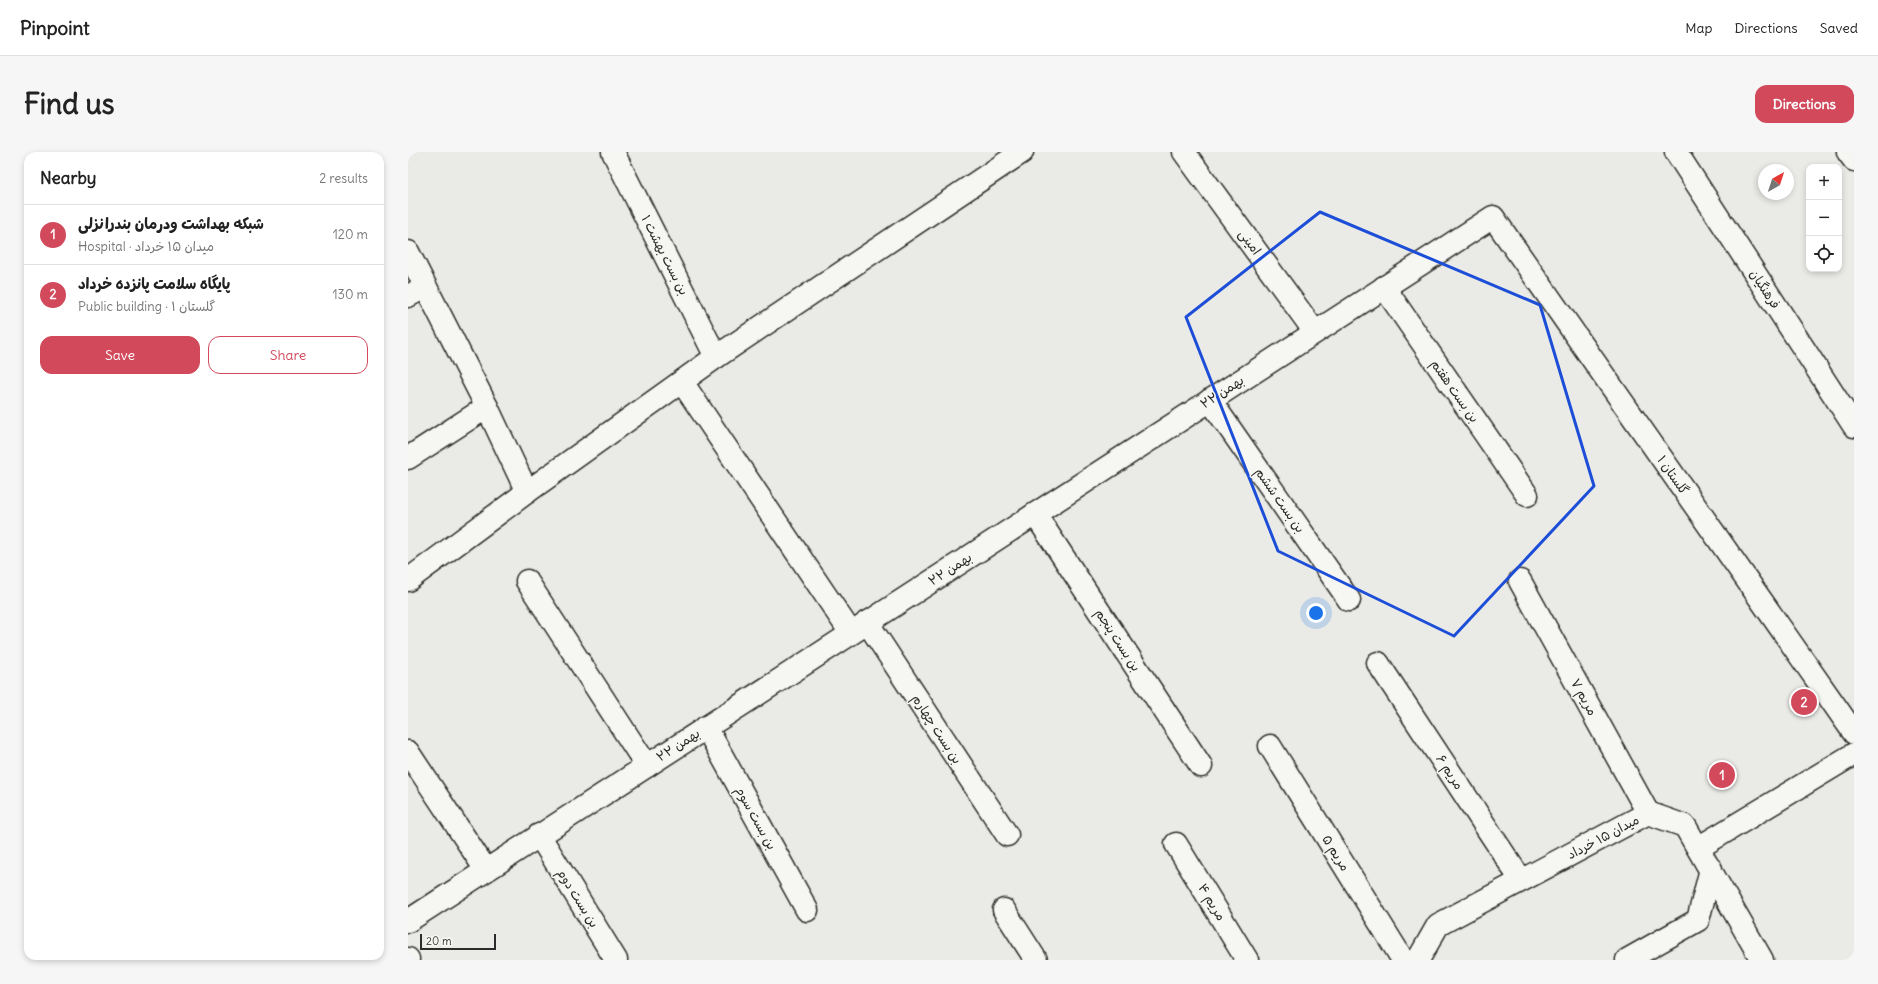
<!DOCTYPE html>
<html lang="en">
<head>
<meta charset="utf-8">
<style>
	body { margin:0; font-family:Delius,"Playpen Sans Arabic",sans-serif; background:#f6f6f6; color:#222 }
	.controls { position:absolute; right:12px; top:12px; display:grid; overflow:hidden; border-radius:8px; box-shadow:0 2px 6px #0003 }
	.controls button { width:36px; height:36px; display:grid; place-items:center; padding:0; border:0; border-bottom:1px solid #e0e0e0; background:#fff; color:#222; font:20px sans-serif }
	.compass { position:absolute; left:1350px; top:12px; width:36px; height:36px; border-radius:50%; background:#fff; box-shadow:0 2px 6px #0003; rotate:39deg }
	.scale { position:absolute; left:12px; bottom:10px; width:76px; box-sizing:border-box; padding-left:4px; border:2px solid #2b2b2b; border-top:0; font-size:11px; line-height:14px; white-space:nowrap; color:#2b2b2b; -webkit-text-stroke:3px #f6f6f2; paint-order:stroke }
	.you { position:absolute; left:908px; top:461px; width:14px; height:14px; margin:-10px; border:3px solid #fff; border-radius:50%; background:#1a73e8; box-shadow:0 0 0 6px #1a73e833 }
	.badge { display:grid; place-items:center; width:26px; height:26px; border-radius:50%; background:#d1495b; color:#fff; font-size:13px; font-weight:700 }
	.pin { position:absolute; translate:-50% -50%; border:2px solid #fff; box-shadow:0 1px 4px #0006 }
	.list { margin:0; padding:0; list-style:none }
	h2 { display:flex; justify-content:space-between; align-items:center; height:52px; margin:0; padding:0 16px; font-size:17px }
	h2 small { font-size:13px; font-weight:400; color:#767676 }
	.list li { display:grid; grid-template-columns:26px 1fr auto; gap:12px; align-items:center; box-sizing:border-box; height:60px; padding:0 16px; border-top:1px solid #e0e0e0 }
	.list b { display:block; font-size:15px; white-space:nowrap }
	.list p { margin:0; font-size:13px; white-space:nowrap; color:#767676 }
	.list em { font-size:13px; font-style:normal; color:#767676 }
	.actions { display:flex; gap:8px; padding:12px 16px }
	.actions a { flex:1; padding:9px 0; border:1px solid #d1495b; border-radius:12px; text-align:center; font-size:14px; color:#d1495b }
	.actions .main { background:#d1495b; color:#fff }
	.icon { flex:none; width:22px; height:22px; fill:none; stroke:currentColor; stroke-width:2; stroke-linecap:round; stroke-linejoin:round }
	.map { position:relative; flex:none; width:1446px; height:808px; overflow:hidden; border-radius:12px }
	header { display:flex; align-items:center; gap:24px; box-sizing:border-box; height:56px; padding:0 20px; background:#fff; border-bottom:1px solid #e0e0e0 }
	header strong { font-size:19px }
	nav { display:flex; gap:22px; margin-inline-start:auto; font-size:14px }
	.intro { display:flex; align-items:center; justify-content:space-between; box-sizing:border-box; height:96px; padding:0 24px }
	h1 { margin:0; font-size:28px }
	.button { padding:10px 18px; border-radius:12px; background:#d1495b; color:#fff; font-size:14px; font-weight:700 }
	main { display:flex; gap:24px; padding:0 24px }
	aside { flex:1; background:#fff; border-radius:12px; box-shadow:0 2px 6px #0003 }
	.map>svg:first-child { display:block }
	.lines { fill:none; stroke-linecap:round; stroke-linejoin:round }
	.minor-casing { stroke:#2b2b2b; stroke-width:25 }
	.tertiary-casing { stroke:#2b2b2b; stroke-width:25 }
	.minor { stroke:#f6f6f2; stroke-width:22 }
	.tertiary { stroke:#f6f6f2; stroke-width:22 }
	.marked { fill:none; stroke:#1d4ed8; stroke-width:3; stroke-linejoin:round }
	.labels { text-anchor:middle; dominant-baseline:central; stroke-width:3; stroke-linejoin:round; paint-order:stroke }
	.street-label { font-size:13px; fill:#2b2b2b; stroke:#f6f6f2 }
</style>
</head>
<body>
<header>
<strong>Pinpoint</strong>
<nav><a>Map</a><a>Directions</a><a>Saved</a></nav>
</header>
<div class="intro"><h1>Find us</h1><a class="button">Directions</a></div>
<main>
<aside>
<h2>Nearby<small>2 results</small></h2>
<ul class="list">
<li><span class="badge">1</span><div><b>شبکه بهداشت ودرمان بندرانزلی</b><p>Hospital · میدان ۱۵ خرداد</p></div><em>120 m</em></li>
<li><span class="badge">2</span><div><b>پایگاه سلامت پانزده خرداد</b><p>Public building · گلستان ۱</p></div><em>130 m</em></li>
</ul>
<div class="actions"><a class="main">Save</a><a>Share</a></div>
</aside>
<div class="map">
<svg width="1446" height="808" viewBox="0 0 1446 808">
	<rect width="100%" height="100%" fill="#eaeae6"/>
	<filter id="ink" filterUnits="userSpaceOnUse"><feTurbulence type="fractalNoise" baseFrequency=".025" numOctaves="2"/><feDisplacementMap in="SourceGraphic" scale="8" xChannelSelector="R" yChannelSelector="G"/><feConvolveMatrix kernelMatrix="1 2 1 2 8 2 1 2 1" color-interpolation-filters="sRGB"/></filter>
	<g filter="url(#ink)">
		<g class="lines">
			<defs>
				<g id="minor">
					<polyline points="205,0 308,205"/>
					<polyline points="776,0 907,180"/>
					<polyline points="1440,0 1446,8"/>
					<polyline points="0,100 79,255 119,340"/>
					<polyline points="976,135 1119,343"/>
					<polyline points="0,144 17,135"/>
					<polyline points="274,230 443,481"/>
					<polyline points="802,248 941,448"/>
					<polyline points="0,306 79,255"/>
					<polyline points="627,362 793,614"/>
					<polyline points="0,428 119,340 308,205 614,0"/>
					<polyline points="119,429 239,614"/>
					<polyline points="1112,429 1240,661"/>
					<polyline points="459,470 599,683"/>
					<polyline points="970,511 1113,728"/>
					<polyline points="298,575 399,758"/>
					<polyline points="862,594 995,808"/>
					<polyline points="0,600 78,718"/>
					<polyline points="131,683 208,808"/>
					<polyline points="768,692 839,808"/>
					<polyline points="1290,696 1446,602"/>
					<polyline points="596,758 628,808"/>
					<polyline points="0,769 1085,65 1446,581"/>
					<polyline points="0,807 0,808"/>
					<polyline points="1010,808 1030,773 1240,661 1277,674 1354,808"/>
					<polyline points="1219,808 1290,768 1303,717"/>
				</g>
				<polyline id="tertiary" points="1268,0 1446,274"/>
			</defs>
			<use href="#minor" class="minor-casing"/>
			<use href="#tertiary" class="tertiary-casing"/>
			<use href="#minor" class="minor"/>
			<use href="#tertiary" class="tertiary"/>
		</g>
	</g>
	<path class="marked" d="M912,60L1132,153L1186,334L1046,484L870,399L778,165Z"/>
	<g class="labels">
		<g class="street-label">
			<text transform="translate(842 90) rotate(54)">امینی</text>
			<text transform="translate(257 103) rotate(63)">بن بست بهشت ۱</text>
			<text transform="translate(1357 137) rotate(57)">فرهنگیان</text>
			<text transform="translate(1047 239) rotate(55)">بن بست هفتم</text>
			<text transform="translate(814 240) rotate(-33)">۲۲ بهمن</text>
			<text transform="translate(1265 323) rotate(55)">گلستان ۱</text>
			<text transform="translate(872 348) rotate(55)">بن بست ششم</text>
			<text transform="translate(542 417) rotate(-33)">۲۲ بهمن</text>
			<text transform="translate(710 488) rotate(57)">بن بست پنجم</text>
			<text transform="translate(1176 545) rotate(61)">مریم ۷</text>
			<text transform="translate(529 577) rotate(57)">بن بست چهارم</text>
			<text transform="translate(270 593) rotate(-33)">۲۲ بهمن</text>
			<text transform="translate(1042 620) rotate(57)">مریم ۶</text>
			<text transform="translate(348 666) rotate(61)">بن بست سوم</text>
			<text transform="translate(1195 685) rotate(-28)">میدان ۱۵ خرداد</text>
			<text transform="translate(928 701) rotate(58)">مریم ۵</text>
			<text transform="translate(170 746) rotate(58)">بن بست دوم</text>
			<text transform="translate(804 750) rotate(59)">مریم ۴</text>
		</g>
	</g>
</svg>
<div class="controls">
<button>+</button>
<button>−</button>
<button><svg class="icon" aria-label="locate" viewBox="0 0 24 24"><circle cx="12" cy="12" r="6"/><path d="M12 2v4M12 18v4M2 12h4M18 12h4"/></svg></button>
</div>
<svg class="compass" viewBox="-18 -18 36 36"><path d="M0-13l5 13h-10z" fill="#e53935"/><path d="M0 13l5-13h-10z" fill="#767676"/></svg>
<div class="scale">20 m</div>
<div class="you"></div>
<div class="pin badge" style="left:1314px;top:623px">1</div>
<div class="pin badge" style="left:1396px;top:550px">2</div>
</div>
</main>
</body>
</html>
